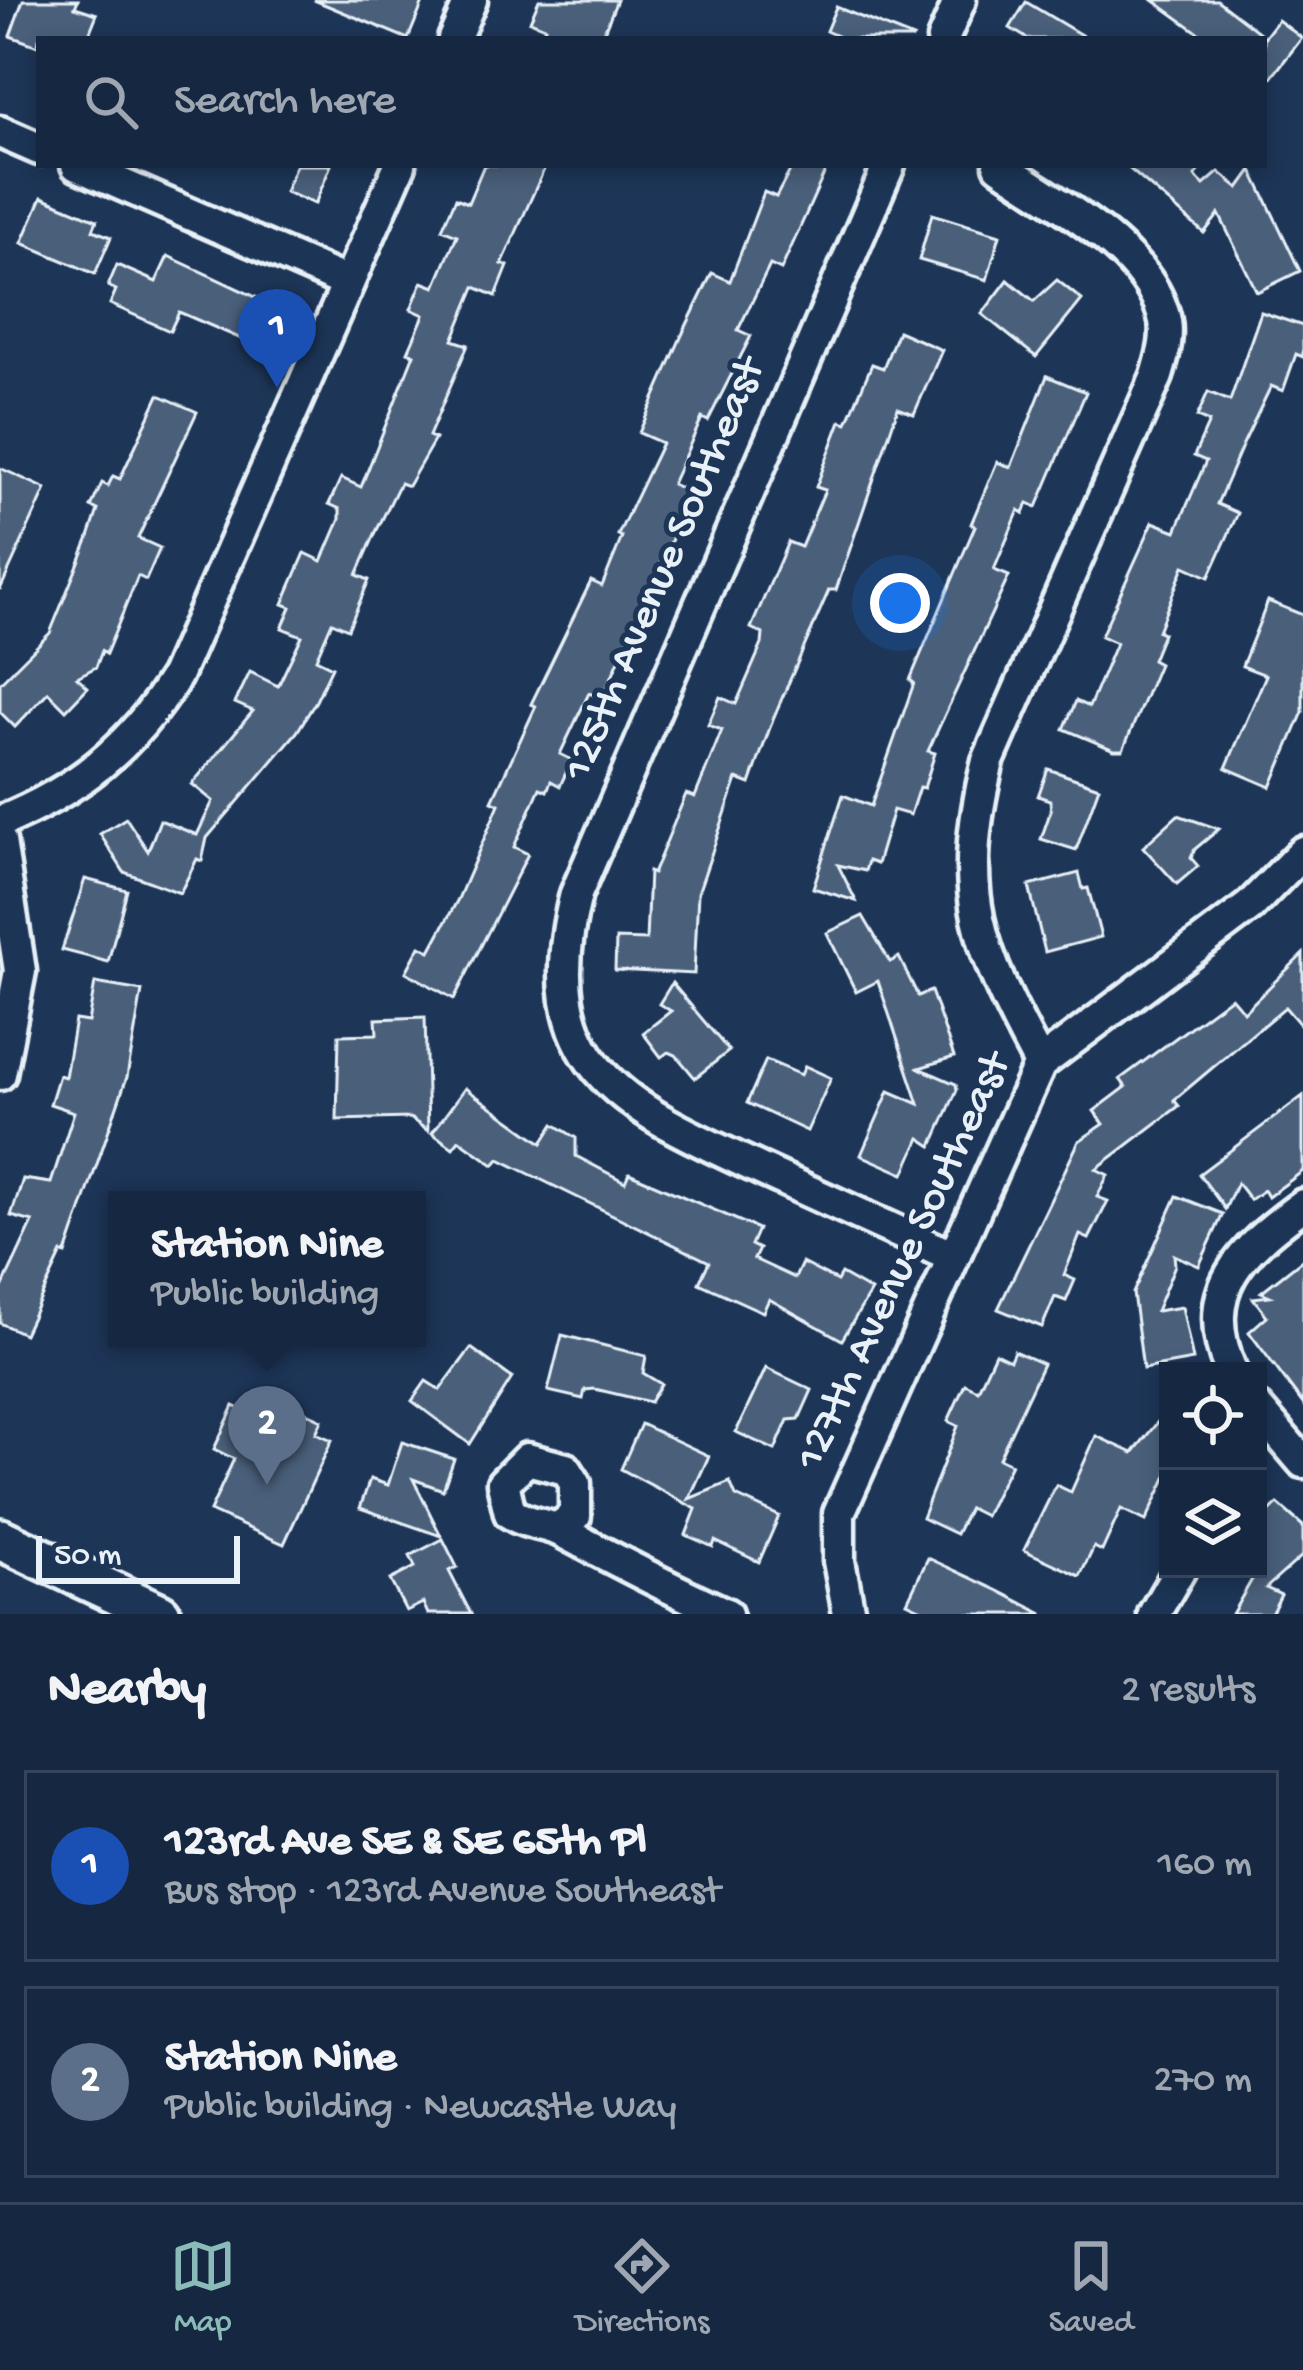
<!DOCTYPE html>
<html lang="en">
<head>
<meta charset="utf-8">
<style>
	body { margin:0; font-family:"Gochi Hand",sans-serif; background:#1f3048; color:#f1f3f6 }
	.controls { position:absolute; right:36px; bottom:36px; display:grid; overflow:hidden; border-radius:0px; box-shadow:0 6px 18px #0003 }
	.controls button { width:108px; height:108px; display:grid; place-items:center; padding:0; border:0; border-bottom:3px solid #35445a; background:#162841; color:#f1f3f6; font:60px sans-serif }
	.scale { position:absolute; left:36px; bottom:30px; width:204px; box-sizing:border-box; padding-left:12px; border:6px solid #e8f1f8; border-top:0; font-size:33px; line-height:42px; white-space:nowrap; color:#e8f1f8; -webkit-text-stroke:9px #1d3557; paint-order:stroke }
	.you { position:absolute; left:900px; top:603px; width:42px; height:42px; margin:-30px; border:9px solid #fff; border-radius:50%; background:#1a73e8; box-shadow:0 0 0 18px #1a73e833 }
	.badge { display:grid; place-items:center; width:78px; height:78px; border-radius:50%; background:#8bbbb9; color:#fff; font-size:39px; font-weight:700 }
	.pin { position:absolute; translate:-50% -99px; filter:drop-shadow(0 3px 6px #0008) }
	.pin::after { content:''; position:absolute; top:63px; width:42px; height:36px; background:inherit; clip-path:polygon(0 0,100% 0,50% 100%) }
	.popup { position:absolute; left:108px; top:1191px; width:318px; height:156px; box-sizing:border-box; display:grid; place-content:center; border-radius:0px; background:#162841; filter:drop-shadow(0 3px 9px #0005); font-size:39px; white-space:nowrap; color:#9ea6b1 }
	.popup b { font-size:45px; color:#f1f3f6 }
	.popup::after { content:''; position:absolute; left:50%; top:100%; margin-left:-24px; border:24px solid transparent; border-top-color:#162841 }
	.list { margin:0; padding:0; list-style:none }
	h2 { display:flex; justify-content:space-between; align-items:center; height:156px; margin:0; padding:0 48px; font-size:51px }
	h2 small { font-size:39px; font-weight:400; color:#9ea6b1 }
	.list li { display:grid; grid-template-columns:78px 1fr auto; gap:36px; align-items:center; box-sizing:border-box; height:192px; margin:0 24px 24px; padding:0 24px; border:3px solid #35445a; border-radius:0px }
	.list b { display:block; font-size:45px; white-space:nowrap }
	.list p { margin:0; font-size:39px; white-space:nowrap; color:#9ea6b1 }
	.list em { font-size:39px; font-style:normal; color:#9ea6b1 }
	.icon { flex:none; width:66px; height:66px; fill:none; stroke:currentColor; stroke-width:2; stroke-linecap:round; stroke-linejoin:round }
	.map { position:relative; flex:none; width:1303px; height:1614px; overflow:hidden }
	.search { position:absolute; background:#162841; box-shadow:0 6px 18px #0003; left:36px; right:36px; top:36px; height:132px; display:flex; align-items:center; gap:30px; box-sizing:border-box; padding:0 42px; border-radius:0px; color:#9ea6b1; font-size:45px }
	.sheet { height:588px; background:#162841 }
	nav { display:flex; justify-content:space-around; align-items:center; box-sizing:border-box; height:168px; border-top:3px solid #35445a; background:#162841; font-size:33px; color:#9ea6b1 }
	nav a { display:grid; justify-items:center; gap:6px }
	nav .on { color:#8bbbb9 }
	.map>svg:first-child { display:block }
	.building { fill:#495e7a; stroke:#e8f1f8; stroke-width:3 }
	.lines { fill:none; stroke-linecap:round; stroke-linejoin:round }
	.minor-casing { stroke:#e8f1f8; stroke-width:39 }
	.major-casing { stroke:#e8f1f8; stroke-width:48 }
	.minor { stroke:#1d3557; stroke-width:30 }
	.major { stroke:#1d3557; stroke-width:39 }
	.labels { text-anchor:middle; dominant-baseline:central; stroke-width:10; stroke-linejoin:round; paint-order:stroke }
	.street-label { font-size:45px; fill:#e8f1f8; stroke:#1d3557 }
</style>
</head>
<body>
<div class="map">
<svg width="1303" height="1614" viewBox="0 0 1303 1614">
	<rect width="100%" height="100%" fill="#1d3557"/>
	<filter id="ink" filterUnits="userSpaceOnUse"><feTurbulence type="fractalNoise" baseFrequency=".00833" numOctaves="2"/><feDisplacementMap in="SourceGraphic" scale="24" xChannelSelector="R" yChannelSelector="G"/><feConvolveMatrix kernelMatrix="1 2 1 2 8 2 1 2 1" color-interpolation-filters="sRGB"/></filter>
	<g filter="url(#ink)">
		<g class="building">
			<polygon points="23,0 78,0 75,7 97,14 87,39 39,39 38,46 10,36"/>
			<polygon points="314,0 424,0 408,39"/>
			<polygon points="539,0 617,0 601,39 540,39 545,27 530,21"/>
			<polygon points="1153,0 1217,0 1265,37 1278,20 1302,38 1264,87 1264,39 1207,39"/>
			<polygon points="1026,2 1088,39 1028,39 1010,28"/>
			<polygon points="836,7 913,38 912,39 844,39 826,31"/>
			<polygon points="296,165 331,165 315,204 285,192"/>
			<polygon points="484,165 546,165 502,264 508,266 496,296 475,287 453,340 468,345 429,436 435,439 408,486 400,483 375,534 357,575 369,580 348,629 332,622 316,659 332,667 316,701 297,732 207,838 202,861 197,859 180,893 124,872 100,834 126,818 148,851 160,820 197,835 213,801 192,784 253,711 235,703 250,672 278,686 302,636 282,628 291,607 283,604 305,553 322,561 340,519 340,509 329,504 341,478 361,487 414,354 408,352 424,315 411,309 422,282 435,287 457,235 442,229 456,198 468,203"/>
			<polygon points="793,165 828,165 781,270 770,265 738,330 751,336 708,421 702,418 672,484 692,493 602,699 589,693 560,754 572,760 560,786 551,781 547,791 540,788 514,847 528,854 454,999 406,972 420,946 430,951 458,899 499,804 492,801 536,706 531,704 591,581 602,586 622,537 618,535 662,443 639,433 682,335 712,273 730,281 764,192 776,197"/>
			<polygon points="1125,165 1204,165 1195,176 1204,185 1219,172 1239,188 1252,170 1300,271 1257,292 1219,214 1204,233"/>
			<polygon points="42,197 97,220 93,230 111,237 95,274 22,243"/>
			<polygon points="932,214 1000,235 987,280 919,260"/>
			<polygon points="168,256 277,307 260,347 179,312 170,331 110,304 116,290 108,286 117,265 156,282"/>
			<polygon points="1008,280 1034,301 1057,280 1082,300 1036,357 982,314"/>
			<polygon points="1261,312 1303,326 1303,357 1296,354 1283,391 1271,386 1243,444 1217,504 1238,513 1209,577 1184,566 1158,631 1163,633 1152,660 1159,664 1123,750 1114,750 1064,729 1076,701 1089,707 1116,643 1101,636 1153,522 1176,531 1206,461 1194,456 1209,422 1197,417 1208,392 1230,401"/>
			<polygon points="898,331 942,350 914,414 898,408 836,590 829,590 773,719 750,784 737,779 698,893 694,974 615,970 616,939 646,940 649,872 653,874 686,794 695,797 722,730 708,725 720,697 736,704 762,644 763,634 751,628 788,542 801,547 825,490 816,487 841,421 847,423 872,364 883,368"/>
			<polygon points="1047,376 1086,392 1037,507 1028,503 1024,513 1019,510 994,570 1009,576 928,751 935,753 924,788 919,787 910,815 893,810 877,864 868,861 865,871 838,865 856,901 813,888 843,795 871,806 914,683 910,680 975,526 971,524 997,462 1011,467"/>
			<polygon points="159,395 197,412 138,538 160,548 146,580 138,576 106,654 102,651 96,667 77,677 88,687 66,710 48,692 15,727 0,712 0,683 50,633 88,540 98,510 91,507 102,483 108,486 113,476 120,479"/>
			<polygon points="0,468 46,489 0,590"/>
			<polygon points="1268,601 1303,615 1303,712 1271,787 1226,768 1266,675 1242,666"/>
			<polygon points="1048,769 1099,787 1076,850 1041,839 1051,810 1050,800 1038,796"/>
			<polygon points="1178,815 1219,829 1195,849 1191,858 1198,866 1177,884 1143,847"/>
			<polygon points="1079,873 1083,889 1088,888 1101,937 1045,952 1029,886"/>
			<polygon points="85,879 127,890 108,962 62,950"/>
			<polygon points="863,916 890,962 899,957 918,996 931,991 954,1057 919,1068 956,1084 957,1090 932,1146 920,1138 904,1174 861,1155 889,1091 919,1104 878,981 856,992 827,933"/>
			<polygon points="1303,954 1303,1028 1285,1007 1174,1100 1179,1106 1096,1169 1108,1175 1097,1197 1108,1201 1089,1239 1080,1235 1064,1275 1075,1280 1066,1301 1055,1297 1042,1327 998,1309 1079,1141 1104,1124 1094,1111 1126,1087 1120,1079 1231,997 1244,1012"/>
			<polygon points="95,983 142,991 127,1077 66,1254 62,1253 24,1334 0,1323 0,1292 33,1222 11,1216 23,1179 51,1183 74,1112 50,1104 59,1075 65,1077 75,1020 88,1022"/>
			<polygon points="672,983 729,1051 695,1078 676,1055 669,1052 661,1057 643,1033 671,1011 659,1004"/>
			<polygon points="425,1017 428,1131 410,1118 337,1120 339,1035 377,1034 376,1019"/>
			<polygon points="766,1060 801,1075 805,1066 831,1078 807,1131 747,1103"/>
			<polygon points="465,1088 542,1143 554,1124 576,1138 576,1156 625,1182 629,1173 758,1229 751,1245 759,1249 754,1259 795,1278 802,1263 837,1281 841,1274 871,1291 842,1340 769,1299 763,1312 699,1283 709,1262 499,1159 494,1165 459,1140 453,1148 432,1133"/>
			<polygon points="1303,1096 1303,1171 1268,1197 1264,1190 1250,1200 1237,1183 1225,1209 1199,1174"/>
			<polygon points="1177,1196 1223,1214 1199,1266 1174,1255 1175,1265 1156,1311 1182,1307 1193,1360 1143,1369 1133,1293"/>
			<polygon points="1303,1259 1303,1404 1249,1332 1267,1316 1253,1298 1270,1296 1261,1292"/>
			<polygon points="562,1335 646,1356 643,1373 661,1384 650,1402 595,1389 585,1390 583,1399 548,1391"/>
			<polygon points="471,1348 512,1378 470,1444 412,1401 426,1381 440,1390"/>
			<polygon points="1014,1351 1043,1364 999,1458 1011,1464 985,1516 969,1508 956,1534 922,1518 958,1426 948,1421 965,1384 978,1390 995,1353 1010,1360"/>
			<polygon points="766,1368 812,1390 799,1419 788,1420 775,1450 736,1432"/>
			<polygon points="259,1403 296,1420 301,1410 322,1420 316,1433 332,1440 284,1544 210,1511 234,1459 214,1449 234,1406 253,1415"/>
			<polygon points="1168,1409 1168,1474 1146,1521 1121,1509 1102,1551 1094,1547 1080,1576 1024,1550 1056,1485 1071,1492 1096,1436 1133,1453"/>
			<polygon points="641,1424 709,1456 689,1499 730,1482 736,1496 779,1516 759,1562 715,1541 713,1547 686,1535 696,1509 621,1469"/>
			<polygon points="402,1442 454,1459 443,1490 413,1479 441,1536 360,1508 370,1479 388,1485"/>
			<polygon points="1278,1504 1303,1526 1303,1555 1266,1588 1281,1595 1271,1614 1232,1614 1258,1569 1258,1523"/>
			<polygon points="443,1539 457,1567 449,1571 471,1614 428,1614 423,1603 406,1611 390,1580 415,1567 410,1556"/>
			<polygon points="928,1558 999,1591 1043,1614 933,1614 907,1602"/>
		</g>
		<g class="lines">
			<defs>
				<g id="minor">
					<polyline points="454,39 471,0"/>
					<polyline points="943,39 960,0"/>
					<polyline points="0,132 39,149"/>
					<polyline points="77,165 348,283"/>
					<path d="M889,165L576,894C532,1067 624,1106 760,1169C824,1198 889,1228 953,1257"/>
					<path d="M1000,165C1053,203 1143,246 1163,313C1170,334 1163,356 1157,376L988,761C955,896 978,947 1040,1064"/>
					<path d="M0,822C77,791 132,747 176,676L400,165"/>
					<polyline points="0,841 20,971 0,1074"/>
					<path d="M1231,1371C1196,1289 1242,1250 1303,1205"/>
					<polyline points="1258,1409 1303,1462"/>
					<path d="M557,1529L575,1516V1483L566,1469L527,1459L503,1483L510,1513C528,1525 545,1523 563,1532C617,1561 670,1589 726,1614"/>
					<polyline points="849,1614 839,1561 839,1513 1040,1064 1250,906 1303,852"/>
					<polyline points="1154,1614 1180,1569"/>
				</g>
				<polyline id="major" points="0,1539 160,1614"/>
			</defs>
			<use href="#minor" class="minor-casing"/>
			<use href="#major" class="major-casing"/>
			<use href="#minor" class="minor"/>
			<use href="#major" class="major"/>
		</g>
	</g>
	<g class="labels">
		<g class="street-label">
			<text transform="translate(666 570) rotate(-67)">125th Avenue Southeast</text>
			<text transform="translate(905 1262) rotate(-65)">127th Avenue Southeast</text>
		</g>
	</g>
</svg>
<div class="controls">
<button><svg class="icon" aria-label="locate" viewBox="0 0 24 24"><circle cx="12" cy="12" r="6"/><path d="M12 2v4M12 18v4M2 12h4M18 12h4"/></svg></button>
<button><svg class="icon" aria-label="layers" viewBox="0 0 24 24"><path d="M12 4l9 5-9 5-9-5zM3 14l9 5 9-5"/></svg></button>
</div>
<div class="scale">50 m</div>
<div class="you"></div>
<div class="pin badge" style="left:277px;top:388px;background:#1a4fb4">1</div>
<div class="pin badge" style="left:267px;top:1485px;background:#5c6f8a">2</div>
<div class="popup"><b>Station Nine</b>Public building</div>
<div class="search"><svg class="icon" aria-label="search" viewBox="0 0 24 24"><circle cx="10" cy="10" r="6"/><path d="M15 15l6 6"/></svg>Search here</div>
</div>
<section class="sheet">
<h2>Nearby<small>2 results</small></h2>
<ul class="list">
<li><span class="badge" style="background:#1a4fb4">1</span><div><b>123rd Ave SE &amp; SE 65th Pl</b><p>Bus stop · 123rd Avenue Southeast</p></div><em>160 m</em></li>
<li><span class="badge" style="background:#5c6f8a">2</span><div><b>Station Nine</b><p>Public building · Newcastle Way</p></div><em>270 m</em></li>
</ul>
</section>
<nav>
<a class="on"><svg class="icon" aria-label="map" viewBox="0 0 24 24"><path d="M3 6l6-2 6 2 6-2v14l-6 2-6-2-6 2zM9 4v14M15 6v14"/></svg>Map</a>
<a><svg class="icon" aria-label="directions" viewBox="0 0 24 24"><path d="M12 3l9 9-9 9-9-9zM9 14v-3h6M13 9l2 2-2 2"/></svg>Directions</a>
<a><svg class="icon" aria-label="saved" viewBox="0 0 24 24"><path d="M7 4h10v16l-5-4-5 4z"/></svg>Saved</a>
</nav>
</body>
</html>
